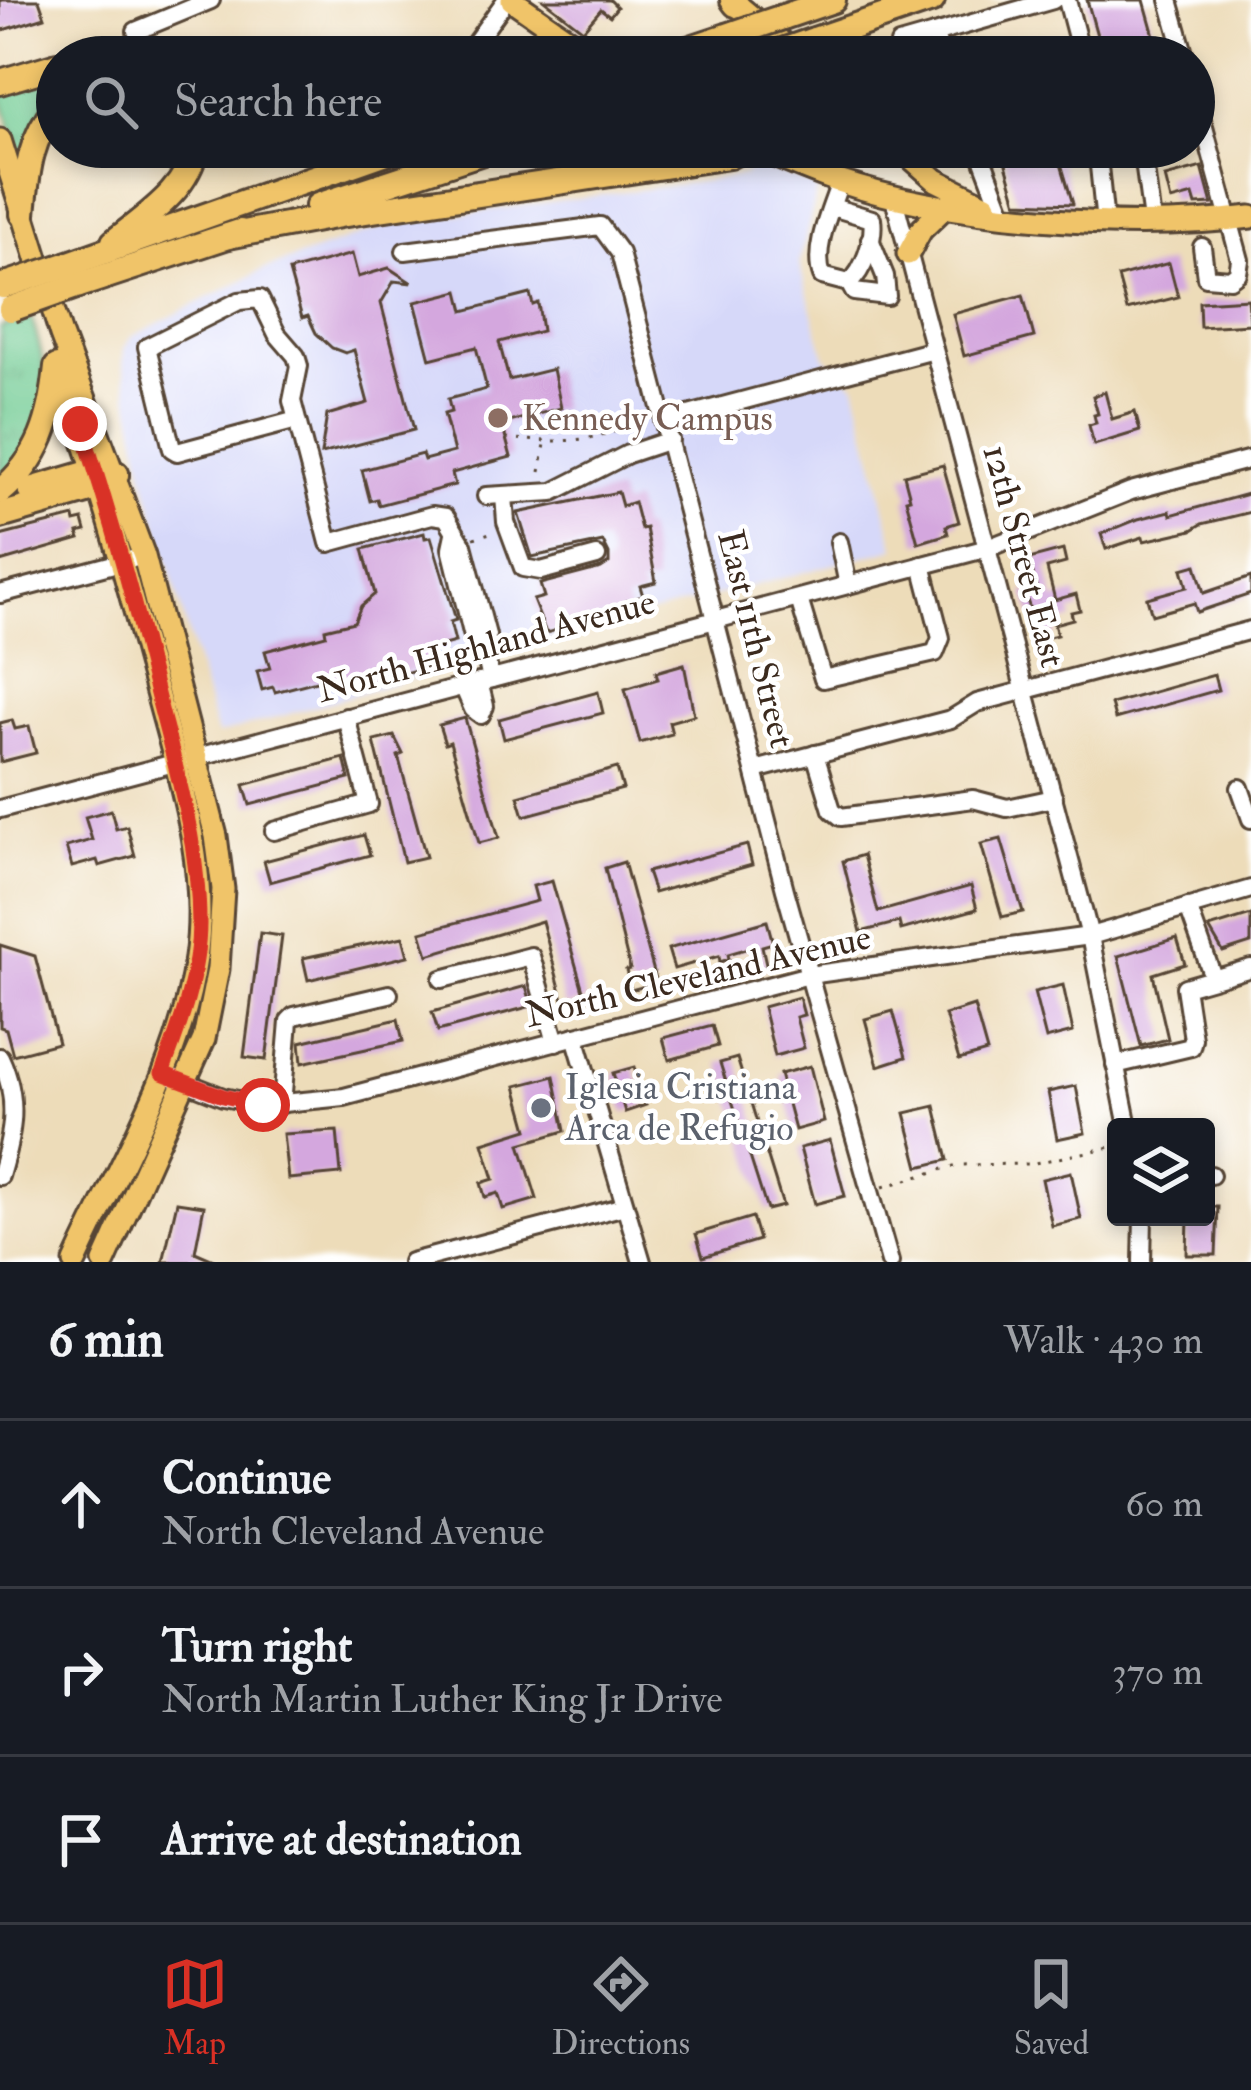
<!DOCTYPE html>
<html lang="en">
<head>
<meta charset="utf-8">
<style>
	body { margin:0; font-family:"IM FELL Double Pica",serif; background:#20242c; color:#f1f3f6 }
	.controls { position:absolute; right:36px; bottom:36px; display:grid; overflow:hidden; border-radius:12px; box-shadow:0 6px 18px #0003 }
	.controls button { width:108px; height:108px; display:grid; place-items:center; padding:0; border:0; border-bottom:3px solid #363941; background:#171b24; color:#f1f3f6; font:60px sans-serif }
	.stop { position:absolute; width:36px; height:36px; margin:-27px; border:9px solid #d93025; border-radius:50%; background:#fff }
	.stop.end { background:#d93025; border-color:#fff; box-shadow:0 3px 12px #0008 }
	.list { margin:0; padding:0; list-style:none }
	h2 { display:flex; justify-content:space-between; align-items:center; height:156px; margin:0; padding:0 48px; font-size:51px }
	h2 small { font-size:39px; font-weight:400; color:#9ea1a6 }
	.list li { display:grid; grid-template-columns:78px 1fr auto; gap:36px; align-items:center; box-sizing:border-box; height:168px; padding:0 48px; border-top:3px solid #363941 }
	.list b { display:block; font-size:45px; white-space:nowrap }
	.list p { margin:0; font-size:39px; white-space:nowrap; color:#9ea1a6 }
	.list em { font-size:39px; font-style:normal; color:#9ea1a6 }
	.icon { flex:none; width:66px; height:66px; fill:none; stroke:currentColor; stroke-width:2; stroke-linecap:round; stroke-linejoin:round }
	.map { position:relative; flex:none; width:1251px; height:1262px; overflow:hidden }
	.search { position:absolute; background:#171b24; box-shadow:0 6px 18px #0003; left:36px; right:36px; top:36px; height:132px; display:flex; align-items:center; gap:30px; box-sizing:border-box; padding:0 42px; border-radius:66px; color:#9ea1a6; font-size:45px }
	.sheet { height:660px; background:#171b24 }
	nav { display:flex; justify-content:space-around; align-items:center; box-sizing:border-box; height:168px; border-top:3px solid #363941; background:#171b24; font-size:33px; color:#9ea1a6 }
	nav a { display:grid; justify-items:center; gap:6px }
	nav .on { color:#d93025 }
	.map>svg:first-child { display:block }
	.built { fill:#d6d8f9 }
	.grass { fill:url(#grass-tufts); stroke:#567a58; stroke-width:3 }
	.building { fill:#d4a7de }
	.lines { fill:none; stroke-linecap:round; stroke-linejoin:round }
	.minor-casing { stroke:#564535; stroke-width:22 }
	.major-casing { stroke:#564535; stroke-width:27 }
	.highway-casing { stroke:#564535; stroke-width:30 }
	.path { stroke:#564535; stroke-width:3; stroke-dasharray:3 9; stroke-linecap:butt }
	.minor { stroke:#fff; stroke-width:16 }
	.major { stroke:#f0c469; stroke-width:21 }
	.highway { stroke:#f0c469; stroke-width:24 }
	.highway-bridge-casing { stroke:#564535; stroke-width:30; stroke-linecap:butt }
	.highway-bridge { stroke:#f0c469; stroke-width:24 }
	.route { stroke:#d93025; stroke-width:15 }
	.education-dot { fill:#8d6e63; stroke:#fff; stroke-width:4.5 }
	.worship-dot { fill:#6b7280; stroke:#fff; stroke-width:4.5 }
	.labels { text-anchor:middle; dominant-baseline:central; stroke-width:9; stroke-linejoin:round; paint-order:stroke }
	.education-label { font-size:36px; fill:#785e54; stroke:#fff; text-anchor:start }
	.street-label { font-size:36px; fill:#3b2a1e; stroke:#fff }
	.worship-label { font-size:36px; fill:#5b616d; stroke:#fff; text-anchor:start }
</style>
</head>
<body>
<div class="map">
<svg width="1251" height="1262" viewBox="0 0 1251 1262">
	<defs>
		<pattern id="grass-tufts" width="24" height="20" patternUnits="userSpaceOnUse" patternTransform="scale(3)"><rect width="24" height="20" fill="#71cb93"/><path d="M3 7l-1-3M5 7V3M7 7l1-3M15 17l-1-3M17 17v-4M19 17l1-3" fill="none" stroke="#63ae7e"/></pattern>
	</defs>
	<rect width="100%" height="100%" fill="#fff"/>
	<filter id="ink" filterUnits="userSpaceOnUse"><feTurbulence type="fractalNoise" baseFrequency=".00833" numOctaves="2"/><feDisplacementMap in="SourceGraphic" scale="24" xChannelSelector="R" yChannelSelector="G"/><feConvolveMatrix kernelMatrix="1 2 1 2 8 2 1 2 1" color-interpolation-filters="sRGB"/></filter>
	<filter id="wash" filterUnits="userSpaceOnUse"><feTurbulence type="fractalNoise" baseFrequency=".004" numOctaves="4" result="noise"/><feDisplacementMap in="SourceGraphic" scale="48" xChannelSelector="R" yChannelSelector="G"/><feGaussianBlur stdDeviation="2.7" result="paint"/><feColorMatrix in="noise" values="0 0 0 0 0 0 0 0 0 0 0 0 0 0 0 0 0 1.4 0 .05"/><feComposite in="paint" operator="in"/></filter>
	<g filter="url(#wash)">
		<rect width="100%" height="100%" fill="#eddcb9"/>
		<polygon class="built" points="755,165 818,187 799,264 825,357 855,385 895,548 471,661 217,735 145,480 123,364 124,349 131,337 263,270 394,223 743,176"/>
		<g class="grass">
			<polygon points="57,75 57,97 21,158 0,96"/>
			<path d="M31,317C43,352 55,404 35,439C25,456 11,471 0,486V327Z"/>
		</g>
		<g id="blocks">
			<g class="building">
				<polygon points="0,0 39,0 45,17 0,31"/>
				<polygon points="544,0 610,0 617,7 610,16 601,9 583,30"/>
				<polygon points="1087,0 1144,0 1160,57 1103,57"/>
				<polygon points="1001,147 1083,147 1059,157 1073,204 1017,202"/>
				<polygon points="1202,167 1212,204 1196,205 1193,195 1171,201 1165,177"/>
				<polygon points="352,254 358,277 389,268 412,283 394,281 381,303 414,430 321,454 327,415 368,403 354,350 345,353 332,348 316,333 308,316 302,318 289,271"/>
				<polygon points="1169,263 1178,297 1127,310 1118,277"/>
				<polygon points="459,291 464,311 530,294 533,305 538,303 542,331 499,342 509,380 553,369 561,408 502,424 511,457 452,473 455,485 379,505 377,499 370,501 362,470 422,454 424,460 454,452 444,414 451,412 448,399 487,389 476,347 430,359 415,302"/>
				<polygon points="1023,295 1034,337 964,356 953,314"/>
				<polygon points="1248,299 1250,324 1200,327 1199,302"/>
				<polygon points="1105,392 1112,419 1135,412 1140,431 1094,445 1089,425 1096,423 1094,415 1098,414 1093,396"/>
				<polygon points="943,465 959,522 946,526 948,534 918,543 906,499 910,498 904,475"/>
				<polygon points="618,492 622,506 634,502 641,529 646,528 656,582 640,586 643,596 626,601 629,611 546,633 533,600 544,597 540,584 601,568 609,563 609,554 603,542 532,557 518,513"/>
				<polygon points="1251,493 1251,512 1202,524 1192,530 1144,541 1143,537 1106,549 1101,534 1138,519 1170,511 1171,515"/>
				<polygon points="74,517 75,522 83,520 86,531 78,533 80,539 0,562 0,536"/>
				<polygon points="424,533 425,538 431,537 456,620 450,622 455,642 429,649 434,665 339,691 335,676 275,692 273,687 262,690 257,671 270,668 265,651 326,635 325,629 354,622 361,606 375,594 363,549"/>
				<polygon points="1063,550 1066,563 1047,568 1055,600 1076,594 1080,610 1071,612 1073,619 1054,624 1057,635 1041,639 1024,592 1037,589 1029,559"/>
				<polygon points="1196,565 1204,593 1251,577 1251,594 1197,612 1194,603 1152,615 1147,598 1187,587 1182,569"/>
				<polygon points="684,664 694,715 669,722 672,734 640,743 625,689 658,679 656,672"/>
				<polygon points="1214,675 1218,690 1115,719 1111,704"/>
				<polygon points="598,692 603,713 504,739 499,719"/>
				<polygon points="465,718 499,838 479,843 450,742 445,744 439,725"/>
				<polygon points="12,720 15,729 29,726 36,753 0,762 0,723"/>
				<polygon points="394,736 403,754 398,756 426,857 404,862 374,741"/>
				<polygon points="344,758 349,779 250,805 244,785"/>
				<polygon points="617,768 623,789 524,816 518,796"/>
				<polygon points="111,810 116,829 127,826 135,856 99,866 97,860 72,867 66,847 92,840 85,817"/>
				<polygon points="364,835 370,855 270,882 264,861"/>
				<polygon points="1001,839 1023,912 1002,917 981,844"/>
				<polygon points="747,845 752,865 654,893 647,872"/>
				<polygon points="863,855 878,912 971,886 977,909 901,930 899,922 861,932 843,861"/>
				<polygon points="624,862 657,983 631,990 626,970 630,969 605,868"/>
				<polygon points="552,881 586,1001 565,1007 542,921 428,955 421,932 537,901 533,886"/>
				<polygon points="1251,915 1251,943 1223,952 1209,928"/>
				<polygon points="767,921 773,943 762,946 767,968 759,970 752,947 728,954 729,959 720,962 719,956 674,969 668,949"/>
				<polygon points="260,933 282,936 266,1060 244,1057"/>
				<polygon points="403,937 408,956 308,980 303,958"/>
				<polygon points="1177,938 1185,964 1153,974 1168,1039 1141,1046 1118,956"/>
				<polygon points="0,945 35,956 58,1043 13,1055 6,1029 0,1027"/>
				<polygon points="1063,985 1073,1032 1046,1039 1034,992"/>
				<polygon points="526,986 532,1006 438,1031 432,1012"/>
				<polygon points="799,997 804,1015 796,1017 804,1048 775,1056 763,1007"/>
				<polygon points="974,1006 987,1052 959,1060 945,1015"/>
				<polygon points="893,1011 906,1057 878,1066 865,1019"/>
				<polygon points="398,1019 403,1041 302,1063 300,1042"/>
				<polygon points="712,1025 718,1046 669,1060 663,1038"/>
				<polygon points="737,1058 783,1206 767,1210 720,1063"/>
				<polygon points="810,1066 824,1122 795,1130 780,1074"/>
				<polygon points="634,1067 646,1105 625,1112 613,1073"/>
				<polygon points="554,1076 565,1131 520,1144 537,1199 503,1209 498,1193 485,1197 481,1183 494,1179 483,1143 528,1129 516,1086"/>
				<polygon points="1076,1086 1085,1133 1057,1139 1048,1092"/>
				<polygon points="935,1106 948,1160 919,1167 905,1113"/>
				<polygon points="337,1131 341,1174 288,1179 283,1134"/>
				<polygon points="830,1140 845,1196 815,1204 800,1148"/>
				<polygon points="1071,1172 1081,1219 1052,1226 1042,1179"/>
				<polygon points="177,1202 204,1206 195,1252 218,1262 163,1262"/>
				<polygon points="1206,1207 1218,1207 1216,1255 1187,1255 1188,1217 1206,1217"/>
				<polygon points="752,1217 759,1240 703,1257 696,1234"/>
			</g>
		</g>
	</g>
	<g filter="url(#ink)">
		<use href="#blocks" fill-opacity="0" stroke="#564535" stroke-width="3"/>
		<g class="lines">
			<defs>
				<g id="minor">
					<polyline points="1067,0 1082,57"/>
					<polyline points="1169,0 1185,57"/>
					<polyline points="136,31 211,0"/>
					<polyline points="934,34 943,57"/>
					<polyline points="899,44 1053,0"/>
					<polyline points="465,57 506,0"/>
					<polyline points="1194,90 1240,260 1238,273 1230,279 1206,277 1202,247"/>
					<polyline points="978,147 1003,213"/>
					<polyline points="1097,147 1105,223"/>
					<polyline points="1142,147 1152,221"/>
					<polyline points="893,195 1090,936 1128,1127"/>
					<path d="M832,207L872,219C875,238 864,271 849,283L822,276C812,249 831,209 840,182"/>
					<polyline points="405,251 600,226 620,253 785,890 890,1262"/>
					<polyline points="849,283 854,292 887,296 885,276 870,239"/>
					<polyline points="297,420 177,452 172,449 147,347 239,301 260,299 277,334 296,356 299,366 292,401 329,543 432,515 446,517 463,545 487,635 484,650 491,679"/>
					<polyline points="666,421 934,350"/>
					<polyline points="486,496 553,492 628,454 670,440"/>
					<polyline points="504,496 506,522 523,568 541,571 597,556"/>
					<polyline points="454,534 451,548 473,637 484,650"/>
					<polyline points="839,542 848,585"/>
					<polyline points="0,594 144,556"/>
					<polyline points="799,599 823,679 935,653 941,638 922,565"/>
					<polyline points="463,686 473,709 481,715 485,706 479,682"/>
					<polyline points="815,754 832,810 841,817 973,799 1007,808 1054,798"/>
					<polyline points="755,770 951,719 977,703 1251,630"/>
					<polyline points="1240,788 1251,819"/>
					<polyline points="0,809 988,548 1131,491 1251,459"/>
					<polyline points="274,831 369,804 346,717"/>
					<polyline points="1188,907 1213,977"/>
					<polyline points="442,979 531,956 556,1042"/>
					<polyline points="575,1036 642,1262"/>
					<path d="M0,1057C20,1100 13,1133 0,1176"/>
					<polyline points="1115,1065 1191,1047 1193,1039 1185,987 1251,968"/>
					<polyline points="162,1073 223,1097 263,1105 344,1097 809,975 1090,936 1251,889"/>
					<polyline points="282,1104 289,1021 294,1016 389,994"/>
					<polyline points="1206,1176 1211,1175"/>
					<polyline points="411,1262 625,1206"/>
					<polyline points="1142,1262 1143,1217"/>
				</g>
				<g id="major">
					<polyline points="512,0 594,57"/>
					<polyline points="736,4 799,57"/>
					<polyline points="0,140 61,335 144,556 216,836 223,889 218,969 204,1039 104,1262"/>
					<path d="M752,147C780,158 809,171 838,181C954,220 1130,232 1251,217"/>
					<polyline points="899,147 936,180 986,205"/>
					<polyline points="908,254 921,230 947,205"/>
					<path d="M57,367C98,472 127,580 156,689C179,776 209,867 196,958C181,1065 119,1165 75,1262"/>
				</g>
				<g id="highway">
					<polyline points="733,0 736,4"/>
					<polyline points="783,17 833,0"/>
					<polyline points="814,40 932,0"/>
					<polyline points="87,57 135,52 158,57"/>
					<polyline points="664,57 727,36"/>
					<polyline points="0,82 57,65"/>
					<polyline points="318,206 498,147"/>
					<path d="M23,214C27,173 29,139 57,106"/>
					<polyline points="228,236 340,215 729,156 746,147"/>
					<path d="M114,242C147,215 187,191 196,147"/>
					<polyline points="69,264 401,147"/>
					<polyline points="76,286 240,232"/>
					<polyline points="31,490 96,471 116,474"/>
					<path d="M0,492C41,458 52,418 57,367"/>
					<polyline points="0,516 101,487 116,474"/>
				</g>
			</defs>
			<use href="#minor" class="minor-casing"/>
			<use href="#major" class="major-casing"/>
			<use href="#highway" class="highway-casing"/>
			<g class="path">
				<path d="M506,438C559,444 602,443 649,416"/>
				<polyline points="540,472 545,444"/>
				<polyline points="474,538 493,532"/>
				<polyline points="883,1187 957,1165 1030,1164 1116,1146"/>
			</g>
			<use href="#minor" class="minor"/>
			<use href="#major" class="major"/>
			<use href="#highway" class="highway"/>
			<defs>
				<g id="highway-bridge">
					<polyline points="727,36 783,17"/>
					<polyline points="765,57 814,40"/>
					<polyline points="3,286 69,264"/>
					<polyline points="11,309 76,286"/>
				</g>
			</defs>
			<use href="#highway-bridge" class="highway-bridge-casing"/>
			<use href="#highway-bridge" class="highway-bridge"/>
		</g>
	</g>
	<g class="lines" filter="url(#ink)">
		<path class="route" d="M80,424C111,514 135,606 158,698C177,772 199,846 199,923C199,974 180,1026 162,1073L223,1096L263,1105"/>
	</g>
	<circle class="education-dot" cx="498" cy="418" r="12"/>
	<circle class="worship-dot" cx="541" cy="1108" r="12"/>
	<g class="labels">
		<g class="education-label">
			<text x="522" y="418">Kennedy Campus</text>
		</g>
		<g class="street-label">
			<text transform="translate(1024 556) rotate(75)">12th Street East</text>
			<text transform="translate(756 639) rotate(76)">East 11th Street</text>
			<text transform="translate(486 646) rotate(-15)">North Highland Avenue</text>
			<text transform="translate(698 976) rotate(-13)">North Cleveland Avenue</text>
		</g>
		<g class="worship-label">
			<text x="565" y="1087">Iglesia Cristiana<tspan x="565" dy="41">Arca de Refugio</tspan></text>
		</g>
	</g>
</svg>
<div class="controls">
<button><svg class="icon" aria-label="layers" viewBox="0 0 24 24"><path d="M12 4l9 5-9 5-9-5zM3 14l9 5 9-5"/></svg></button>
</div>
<div class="stop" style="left:263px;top:1105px"></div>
<div class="stop end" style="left:80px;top:424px"></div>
<div class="search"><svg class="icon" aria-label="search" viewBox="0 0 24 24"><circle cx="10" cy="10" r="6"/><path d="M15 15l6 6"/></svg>Search here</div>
</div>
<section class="sheet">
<h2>6 min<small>Walk · 430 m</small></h2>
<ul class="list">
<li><svg class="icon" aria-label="ahead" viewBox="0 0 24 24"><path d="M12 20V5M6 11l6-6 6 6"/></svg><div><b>Continue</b><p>North Cleveland Avenue</p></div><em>60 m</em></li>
<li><svg class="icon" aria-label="right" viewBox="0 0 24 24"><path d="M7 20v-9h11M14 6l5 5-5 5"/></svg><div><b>Turn right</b><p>North Martin Luther King Jr Drive</p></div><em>370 m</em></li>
<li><svg class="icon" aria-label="arrive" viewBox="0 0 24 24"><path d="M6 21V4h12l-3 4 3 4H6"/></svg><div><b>Arrive at destination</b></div></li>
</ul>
</section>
<nav>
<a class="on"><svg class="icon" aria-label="map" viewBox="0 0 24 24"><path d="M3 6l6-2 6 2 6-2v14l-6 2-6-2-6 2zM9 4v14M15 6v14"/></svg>Map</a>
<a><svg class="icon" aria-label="directions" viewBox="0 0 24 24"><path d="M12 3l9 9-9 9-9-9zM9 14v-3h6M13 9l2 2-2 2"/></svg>Directions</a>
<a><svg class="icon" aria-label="saved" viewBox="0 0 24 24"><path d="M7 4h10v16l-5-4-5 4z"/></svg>Saved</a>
</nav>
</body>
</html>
